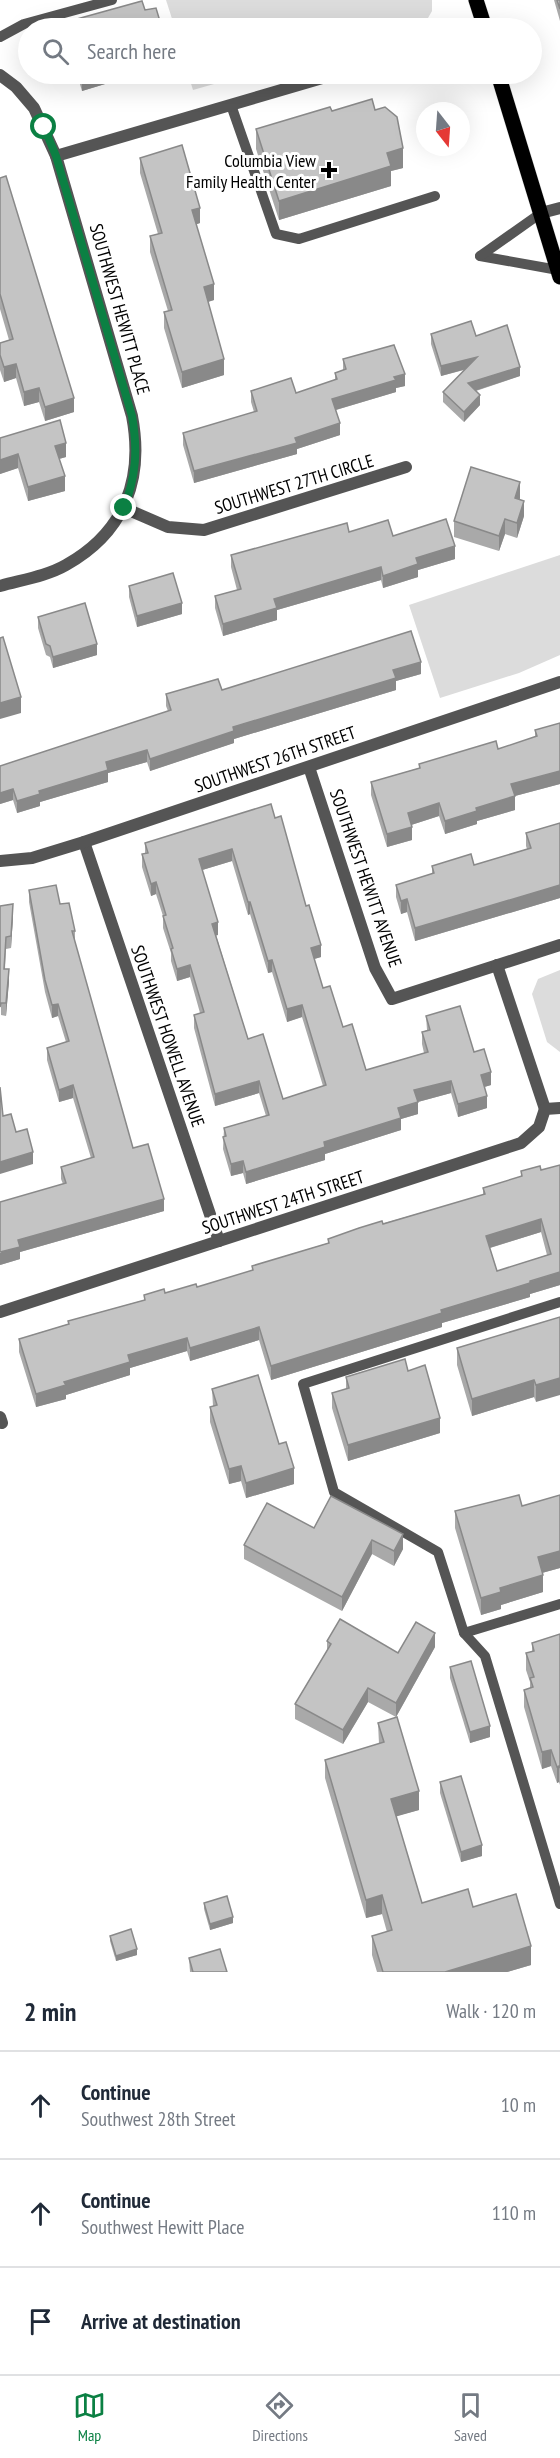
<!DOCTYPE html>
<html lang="en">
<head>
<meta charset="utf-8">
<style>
	body { margin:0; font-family:"PT Sans Narrow",sans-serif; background:#f6f6f7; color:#1f2937 }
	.compass { position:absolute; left:416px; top:102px; width:54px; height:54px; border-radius:50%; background:#fff; box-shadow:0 6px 24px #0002; rotate:163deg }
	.stop { position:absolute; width:18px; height:18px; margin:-14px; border:4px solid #0b8043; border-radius:50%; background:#fff }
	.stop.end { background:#0b8043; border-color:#fff; box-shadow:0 2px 6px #0008 }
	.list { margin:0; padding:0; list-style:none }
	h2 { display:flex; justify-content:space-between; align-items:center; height:78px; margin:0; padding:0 24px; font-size:26px }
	h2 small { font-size:20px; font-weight:400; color:#747a83 }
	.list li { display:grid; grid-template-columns:39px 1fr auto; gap:18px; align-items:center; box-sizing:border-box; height:108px; padding:0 24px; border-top:2px solid #e0e1e3 }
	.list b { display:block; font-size:22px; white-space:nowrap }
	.list p { margin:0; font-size:20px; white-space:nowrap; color:#747a83 }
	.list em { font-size:20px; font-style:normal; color:#747a83 }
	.icon { flex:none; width:33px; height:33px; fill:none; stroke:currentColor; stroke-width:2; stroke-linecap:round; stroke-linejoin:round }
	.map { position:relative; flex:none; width:560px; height:1972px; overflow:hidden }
	.search { position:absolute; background:#fff; box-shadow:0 6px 24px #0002; left:18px; right:18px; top:18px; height:66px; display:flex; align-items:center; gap:15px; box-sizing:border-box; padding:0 21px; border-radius:33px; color:#747a83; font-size:22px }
	.sheet { height:402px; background:#fff }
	nav { display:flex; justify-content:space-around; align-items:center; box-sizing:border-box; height:84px; border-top:2px solid #e0e1e3; background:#fff; font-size:16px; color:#747a83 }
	nav a { display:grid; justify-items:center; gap:3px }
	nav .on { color:#0b8043 }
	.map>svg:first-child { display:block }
	.green { fill:#dcdcdc }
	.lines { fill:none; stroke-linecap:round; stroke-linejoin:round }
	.primary-casing { stroke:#dbdbdb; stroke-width:16 }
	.lane { stroke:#555; stroke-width:10 }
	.street { stroke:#555; stroke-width:12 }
	.primary { stroke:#000; stroke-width:15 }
	.wall { fill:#a9a9a9; fill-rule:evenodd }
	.shaded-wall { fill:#898989 }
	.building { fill:#c4c4c4; stroke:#898989; stroke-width:1.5; fill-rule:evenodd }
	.route { stroke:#0b8043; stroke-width:8 }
	.poi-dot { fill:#000; stroke:#fff; stroke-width:2 }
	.labels { text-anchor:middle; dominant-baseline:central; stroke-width:6; stroke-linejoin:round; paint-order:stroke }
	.poi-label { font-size:18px; fill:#000; stroke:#fff; text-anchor:end }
	.street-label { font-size:18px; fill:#000; stroke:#fff }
</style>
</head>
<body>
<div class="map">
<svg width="560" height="1972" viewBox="0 0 560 1972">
	<rect width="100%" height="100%" fill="#fff"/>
	<g class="green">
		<polygon points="166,0 432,0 432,11 428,18 401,28 175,28"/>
		<polygon points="188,74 249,74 193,90"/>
		<polygon points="560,555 560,655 519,673 440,698 409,605"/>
		<polygon points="560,970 560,1052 547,1042 532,994 538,979"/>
	</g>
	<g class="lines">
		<defs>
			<g id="primary">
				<polyline points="476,0 485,28"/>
				<polyline points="498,74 560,277"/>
			</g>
		</defs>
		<use href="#primary" class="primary-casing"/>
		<g class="lane">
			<polyline points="0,37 24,24 112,0"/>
			<polyline points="231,105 276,234 299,239 435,196"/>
			<polyline points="480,256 558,270"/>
			<polyline points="480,256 541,213"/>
			<polyline points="560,1302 303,1384 334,1492 438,1552 464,1633 560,1604"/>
			<polyline points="464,1633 485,1656 560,1904"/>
		</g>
		<g class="street">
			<path d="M0,75L16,87L34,108L56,156L132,416C144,479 125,532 66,565C47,576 21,580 0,586"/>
			<polyline points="56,156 336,74"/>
			<polyline points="541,213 560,208"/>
			<polyline points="124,508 168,527 204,530 406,467"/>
			<polyline points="309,767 375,968 392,999 560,945"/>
			<polyline points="84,842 219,1241"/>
			<polyline points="0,861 32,858 84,842 560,682"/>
			<polyline points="497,965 545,1109"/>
			<polyline points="0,1312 521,1143 539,1127 545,1109 560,1108"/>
			<polyline points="0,1417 2,1423"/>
		</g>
		<use href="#primary" class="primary"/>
	</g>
	<g class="wall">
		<polygon points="554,0 560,0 560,21"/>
		<polygon points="77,74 138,74 82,91"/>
		<polygon points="375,110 403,168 391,171 391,186 279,220 256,149 256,129 332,111"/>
		<polygon points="140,158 200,223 196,224 214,300 208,302 224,375 182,388 164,328 164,312 168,311 150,252 150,236 158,234 140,173"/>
		<polygon points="0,178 74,412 45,421 39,402 24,406 16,378 4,382 0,370 0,343 9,340 0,309"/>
		<polygon points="431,334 476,336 520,376 476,391 480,405 464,422 443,402 443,392 464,370 441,376 431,344"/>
		<polygon points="343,359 405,386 396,388 396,392 336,410 340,435 297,449 297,454 194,483 183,445 183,433 254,412 251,402 251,391 296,393 335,380 335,373 343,370"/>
		<polygon points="0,438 66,457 59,459 65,491 28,501 18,468 0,474"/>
		<polygon points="520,498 520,500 524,516 517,538 505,534 499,551 454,537 454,521"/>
		<polygon points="349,532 393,536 455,559 418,570 418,577 383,588 381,580 277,610 277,620 223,636 215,608 215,596 237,590 231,567 231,555"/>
		<polygon points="129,586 182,614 137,627 129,597"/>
		<polygon points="38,617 97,655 53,668 50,657 46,655 38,628"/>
		<polygon points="421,674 396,681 396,690 234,739 234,743 150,771 147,762 108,773 108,782 40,802 40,806 17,813 13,800 0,804 0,766 168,711 166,706 166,694"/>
		<polygon points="560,723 560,784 515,796 515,810 477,821 477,824 445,834 439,816 411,825 412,840 387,847 371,795 371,782 419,768 419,764 498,749 535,737 535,730"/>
		<path d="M275,818L321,957L314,959L323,988L366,1070L424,1053L422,1044V1032L427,1030L426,1016L474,1052L491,1085L484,1087L487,1108L458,1117L451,1093L418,1102V1114L401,1119V1130L325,1154V1160L246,1184L243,1173L231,1176L223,1149L224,1128L266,1116L259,1093L215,1106L194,1028V1015L200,1013L190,977L177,981L171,961V953L163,928V916L156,894L151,896L142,867V854H145V843ZM232,861L248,915L250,914L268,973L272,972L287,1022L302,1017L323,1086L283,1099L248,1039L216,935H218L202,870Z"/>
		<polygon points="560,823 560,898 415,941 407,912 401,914 396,897 396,885 432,874 432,866 474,865 527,849 526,846 526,833"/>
		<polygon points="29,890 60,904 75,931 75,942 133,1148 164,1211 20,1252 20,1259 0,1265 63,1184 61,1179 61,1167 91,1158 73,1098 59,1102 47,1060 47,1048 66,1042 58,1016 52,1018 45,992 29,902"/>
		<polygon points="0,906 13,916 11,948 6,949 5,969 9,981 6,1016 1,1015"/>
		<path d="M540,1166L560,1285L530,1294V1297L442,1323V1327L271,1380L259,1340L190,1361L187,1351L130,1368V1375L66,1395V1399L36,1407L19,1352V1339L68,1324V1321L144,1300V1295L165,1293L197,1287L252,1271V1266L328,1243V1239L483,1195V1188L521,1177V1171ZM541,1232L547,1255L497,1271L490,1248Z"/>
		<polygon points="560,1317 536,1402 534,1397 472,1416 457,1365 457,1348"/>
		<polygon points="408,1371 440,1433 348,1461 332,1408 332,1393 346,1389 346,1377"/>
		<polygon points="212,1389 279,1444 294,1484 246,1498 241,1481 229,1484 210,1422 210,1407 213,1406"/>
		<polygon points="560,1495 560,1568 542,1573 543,1592 501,1605 501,1609 481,1615 455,1528 455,1511 522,1506"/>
		<polygon points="331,1496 403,1549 394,1566 372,1554 342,1611 244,1559 244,1545 314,1528"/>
		<polygon points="560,1634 560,1785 559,1782 557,1783 551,1766 542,1769 524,1707 524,1690 530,1688 530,1682 526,1670 526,1653 532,1652 532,1643"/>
		<polygon points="327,1641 398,1653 435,1647 396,1717 368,1702 343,1744 295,1719 295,1704 327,1651"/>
		<polygon points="450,1667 490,1737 470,1743 450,1678"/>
		<polygon points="378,1723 419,1810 396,1816 422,1903 473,1907 531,1965 507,1972 377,1972 372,1955 372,1936 387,1932 382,1914 366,1918 325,1778 325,1760 379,1744"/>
		<polygon points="440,1782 482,1856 461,1862 440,1793"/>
		<polygon points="204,1903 233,1923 210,1930 204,1909"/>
		<polygon points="110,1936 137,1955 116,1961 110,1941"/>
		<polygon points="189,1958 227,1972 190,1972"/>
	</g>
	<g class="shaded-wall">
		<polygon points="88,74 138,74 82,91 82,75"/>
		<polygon points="403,148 403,168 391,171 391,186 279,220 279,201 387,153"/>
		<polygon points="200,208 200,223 192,226 192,210"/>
		<polygon points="214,284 214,300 204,303 204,287"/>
		<polygon points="477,357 477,366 441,376 441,366"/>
		<polygon points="224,359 224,375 182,388 182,372"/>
		<polygon points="16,364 16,378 4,382 4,367"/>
		<polygon points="520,367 520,376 468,393 468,383"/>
		<polygon points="405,374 405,386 396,388 396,392 332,411 332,399 394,377"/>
		<polygon points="39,388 39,402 24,406 24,392"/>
		<polygon points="480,395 480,405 464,422 464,412"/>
		<polygon points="74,398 74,412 45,421 45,407"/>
		<polygon points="340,423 340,435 297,449 297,454 194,483 194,471"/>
		<polygon points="66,443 66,457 55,460 55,446"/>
		<polygon points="18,454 18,468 0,474 0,460"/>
		<polygon points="65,476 65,491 28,501 28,487"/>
		<polygon points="520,482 520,498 515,513 515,498"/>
		<polygon points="524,501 524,516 517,538 517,523"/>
		<polygon points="505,519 505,534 499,551 499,536"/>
		<polygon points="455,546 455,559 418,570 418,577 383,588 383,576 416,558"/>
		<polygon points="381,567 381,580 277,610 277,620 223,636 223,624 274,599"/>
		<polygon points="182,603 182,614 137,627 137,616"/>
		<polygon points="97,644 97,655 53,668 53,657"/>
		<polygon points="421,662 421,674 396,681 396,690 234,739 234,743 150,771 150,759 233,727 393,670"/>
		<polygon points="21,697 21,713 0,719 0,703"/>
		<polygon points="147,750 147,762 108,773 108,782 40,802 40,806 17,813 17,801 39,791 106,762"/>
		<polygon points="560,771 560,784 511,797 511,784"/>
		<polygon points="13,789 13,800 0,804 0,793"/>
		<polygon points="515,796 515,810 477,821 477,824 445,834 445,821 476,808"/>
		<polygon points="439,803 439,816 408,826 408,813"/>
		<polygon points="412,827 412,840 387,847 387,834"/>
		<polygon points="232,849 232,861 199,871 199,859"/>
		<polygon points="156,882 156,894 151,896 151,884"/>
		<polygon points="560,885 560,898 415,941 415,928"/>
		<polygon points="407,899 407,912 401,914 401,901"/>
		<polygon points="248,902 250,902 250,914 248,915"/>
		<polygon points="13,904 13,916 11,948 11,936"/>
		<polygon points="218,922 218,935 212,937 212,924"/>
		<polygon points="321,945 321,957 311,960 311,948"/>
		<polygon points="272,960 272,972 268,973 268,961"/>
		<polygon points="190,965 190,977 177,981 177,969"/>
		<polygon points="9,969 9,981 6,1016 6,1003"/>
		<polygon points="58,1004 58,1016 52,1018 52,1005"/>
		<polygon points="302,1005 302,1017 287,1022 287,1009"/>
		<polygon points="491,1072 491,1085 481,1088 481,1075"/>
		<polygon points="259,1081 259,1093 215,1106 215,1094"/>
		<polygon points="451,1081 451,1093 414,1103 414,1090"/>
		<polygon points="73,1085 73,1098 59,1102 59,1090"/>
		<polygon points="487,1096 487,1108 458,1117 458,1104"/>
		<polygon points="418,1102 418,1114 401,1119 401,1130 325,1154 325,1160 246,1184 246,1172 324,1142 398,1108"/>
		<polygon points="33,1152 33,1164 0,1174 0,1162"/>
		<polygon points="243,1161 243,1173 231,1176 231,1164"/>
		<polygon points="164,1199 164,1211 20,1252 20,1259 0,1265 0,1253 18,1240"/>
		<polygon points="541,1219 541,1232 486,1249 486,1236"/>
		<polygon points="560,1272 560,1285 530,1294 530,1297 442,1323 442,1327 271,1380 271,1366 441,1310"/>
		<polygon points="259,1327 259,1340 190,1361 190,1348"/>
		<polygon points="187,1338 187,1351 130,1368 130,1375 66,1395 66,1399 36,1407 36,1394 128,1355"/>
		<polygon points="560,1378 560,1395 536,1402 536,1385"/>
		<polygon points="534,1380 534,1397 472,1416 472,1399"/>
		<polygon points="440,1418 440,1433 348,1461 348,1445"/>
		<polygon points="241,1466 241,1481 229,1484 229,1469"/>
		<polygon points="294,1468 294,1484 246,1498 246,1483"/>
		<polygon points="403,1534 403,1549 394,1566 394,1551"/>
		<polygon points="372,1540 372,1554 342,1611 342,1597"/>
		<polygon points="560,1551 560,1568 538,1574 538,1557"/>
		<polygon points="543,1575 543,1592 501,1605 501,1609 481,1615 481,1598 500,1588"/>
		<polygon points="435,1633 435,1647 396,1717 396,1703"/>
		<polygon points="368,1688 368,1702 343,1744 343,1730"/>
		<polygon points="490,1726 490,1737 470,1743 470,1732"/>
		<polygon points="551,1750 551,1766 542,1769 542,1752"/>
		<polygon points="559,1766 559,1782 557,1783 557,1767"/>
		<polygon points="419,1791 419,1810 391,1818 391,1799"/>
		<polygon points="482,1845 482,1856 461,1862 461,1852"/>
		<polygon points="382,1895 382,1914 366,1918 366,1900"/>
		<polygon points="233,1917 233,1923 210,1930 210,1924"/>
		<polygon points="531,1946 531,1965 507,1972 445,1972"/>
		<polygon points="137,1949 137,1955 116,1961 116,1956"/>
	</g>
	<g class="building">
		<polygon points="557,0 560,0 560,9"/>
		<polygon points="142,1 145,10 156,8 162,28 68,28 66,22"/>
		<polygon points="372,99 375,110 385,107 397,117 403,148 387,153 391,166 279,201 256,129 330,107 332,111"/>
		<polygon points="182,145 200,208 192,210 214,284 204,287 224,359 182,372 164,312 172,310 150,236 162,233 140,158"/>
		<polygon points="6,176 74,398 45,407 39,388 24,392 16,364 4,367 0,355 0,343 13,339 0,294 0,178"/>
		<polygon points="471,321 476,336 507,325 520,367 468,383 480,395 464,412 443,392 477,357 441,366 431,334"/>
		<polygon points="394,345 405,374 394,377 396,380 332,399 340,423 295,438 297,443 194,471 183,433 257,411 251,391 291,378 296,393 337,379 335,373 346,369 343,359"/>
		<polygon points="60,420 66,443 55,446 65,476 28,487 18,454 0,460 0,438"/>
		<polygon points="471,467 520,482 515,498 524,501 517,523 505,519 499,536 454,521"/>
		<polygon points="446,519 455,546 416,558 418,564 383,576 381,567 274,599 277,608 223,624 215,596 241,589 231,555 347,523 349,532 388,520 393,536"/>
		<polygon points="173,573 182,603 137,616 129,586"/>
		<polygon points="85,603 97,644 53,657 50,646 46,644 38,617"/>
		<polygon points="411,631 421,662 393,670 396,678 233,727 234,731 150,759 147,750 106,762 108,770 39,791 40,794 17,801 13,789 0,793 0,766 171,710 166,694 218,679 222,690"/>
		<polygon points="3,637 21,697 0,703 0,638"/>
		<polygon points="560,723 560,771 511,784 515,796 476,808 477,811 445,821 439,803 408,813 412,827 387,834 371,782 420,768 419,764 496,741 498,749 537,736 535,730"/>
		<path d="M271,804L275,818L281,816L306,906L309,905L321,945L311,948L323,988L330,986L343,1027L352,1024L366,1070L428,1052L422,1032L430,1030L426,1016L460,1006L474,1052L484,1049L491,1072L481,1075L487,1096L458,1104L451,1081L414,1090L418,1102L398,1108L401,1118L324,1142L325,1147L246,1172L243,1161L231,1164L223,1137L226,1136L224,1128L269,1115L259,1081L215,1094L194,1015L204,1012L190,965L177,969L171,949L173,948L163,916L166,915L156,882L151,884L142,854L148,853L145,843ZM232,849L248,902H250L268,961L272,960L287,1009L302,1005L326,1085L283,1099L263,1034L248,1039L212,924L218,922L199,859Z"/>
		<polygon points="560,823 560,885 415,928 407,899 401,901 396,885 434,873 432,866 471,854 474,865 531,848 526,833"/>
		<polygon points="56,885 60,904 69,903 75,931 72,931 133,1148 148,1144 164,1199 18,1240 20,1247 0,1252 0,1202 66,1183 61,1167 94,1157 73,1085 59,1090 47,1048 69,1041 58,1004 52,1005 45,980 29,890"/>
		<polygon points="13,904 11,936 6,937 4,969 9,969 6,1003 1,1003 0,1007 0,906"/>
		<polygon points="0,1087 3,1116 11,1114 16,1132 27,1129 33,1152 0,1162"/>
		<path d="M560,1165V1272L530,1281V1283L441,1310L442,1313L271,1366L259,1327L190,1348L187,1338L128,1355L130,1362L64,1382L66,1385L36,1394L19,1339L69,1324L68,1321L145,1300L144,1295L164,1289L165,1293L196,1284L197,1287L253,1270L252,1266L329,1243L328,1239L359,1228L382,1221L383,1224L485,1194L483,1188L522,1176L521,1171L540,1166L541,1170ZM541,1219L551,1254L497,1271L486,1236Z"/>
		<polygon points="560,1317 560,1378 536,1385 534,1380 472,1399 457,1348"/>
		<polygon points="405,1359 408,1371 425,1365 440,1418 348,1445 332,1393 349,1388 346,1377"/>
		<polygon points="258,1375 279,1444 286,1442 294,1468 246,1483 241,1466 229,1469 210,1407 217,1405 212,1389"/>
		<polygon points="519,1495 522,1506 560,1495 560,1551 538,1557 543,1575 500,1588 501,1592 481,1598 455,1511"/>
		<polygon points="331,1496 403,1534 394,1551 372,1540 342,1597 244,1545 267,1503 314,1528"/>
		<polygon points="340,1619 398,1653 416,1622 435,1633 396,1703 368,1688 343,1730 295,1704 331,1644 327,1641"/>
		<polygon points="560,1634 560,1768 559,1766 557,1767 551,1750 542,1752 524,1690 533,1687 530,1678 534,1677 526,1653 534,1651 532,1643"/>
		<polygon points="471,1661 490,1726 470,1732 450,1667"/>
		<polygon points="397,1717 419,1791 391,1799 422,1903 468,1889 473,1907 516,1894 531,1946 445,1972 383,1972 372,1936 392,1930 382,1895 366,1900 325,1760 384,1742 378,1723"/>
		<polygon points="461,1776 482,1845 461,1852 440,1782"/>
		<polygon points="227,1896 233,1917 210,1924 204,1903"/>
		<polygon points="131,1929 137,1949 116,1956 110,1936"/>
		<polygon points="220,1949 227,1972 193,1972 189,1958"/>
	</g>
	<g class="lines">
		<path class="route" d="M44,127L56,156L132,416C138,450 136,476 124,508"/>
	</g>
	<path class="poi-dot" d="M326 161h6v6h6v6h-6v6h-6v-6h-6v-6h6z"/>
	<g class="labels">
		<g class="poi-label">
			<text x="316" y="160">Columbia View<tspan x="316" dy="21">Family Health Center</tspan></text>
		</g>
		<g class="street-label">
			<text transform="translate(120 309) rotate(74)">SOUTHWEST HEWITT PLACE</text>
			<text transform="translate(294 484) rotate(-17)">SOUTHWEST 27TH CIRCLE</text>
			<text transform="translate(275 759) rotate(-19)">SOUTHWEST 26TH STREET</text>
			<text transform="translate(366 878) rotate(71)">SOUTHWEST HEWITT AVENUE</text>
			<text transform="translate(168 1036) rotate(71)">SOUTHWEST HOWELL AVENUE</text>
			<text transform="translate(283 1202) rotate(-18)">SOUTHWEST 24TH STREET</text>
		</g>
	</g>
</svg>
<svg class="compass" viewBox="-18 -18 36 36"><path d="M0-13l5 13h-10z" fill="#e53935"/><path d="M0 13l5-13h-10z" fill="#747a83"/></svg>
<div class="stop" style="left:44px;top:127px"></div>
<div class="stop end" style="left:124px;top:508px"></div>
<div class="search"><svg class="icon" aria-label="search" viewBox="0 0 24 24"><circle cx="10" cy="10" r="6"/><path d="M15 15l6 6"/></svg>Search here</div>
</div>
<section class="sheet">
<h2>2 min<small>Walk · 120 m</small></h2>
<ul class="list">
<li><svg class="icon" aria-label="ahead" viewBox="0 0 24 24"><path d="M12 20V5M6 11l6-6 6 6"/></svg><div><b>Continue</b><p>Southwest 28th Street</p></div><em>10 m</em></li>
<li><svg class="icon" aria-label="ahead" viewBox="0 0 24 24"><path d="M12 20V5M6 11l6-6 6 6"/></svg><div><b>Continue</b><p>Southwest Hewitt Place</p></div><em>110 m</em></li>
<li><svg class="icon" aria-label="arrive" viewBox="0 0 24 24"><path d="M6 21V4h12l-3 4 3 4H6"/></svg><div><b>Arrive at destination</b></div></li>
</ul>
</section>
<nav>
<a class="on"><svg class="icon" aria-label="map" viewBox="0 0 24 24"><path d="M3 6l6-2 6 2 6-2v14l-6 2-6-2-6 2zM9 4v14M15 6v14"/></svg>Map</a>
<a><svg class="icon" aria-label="directions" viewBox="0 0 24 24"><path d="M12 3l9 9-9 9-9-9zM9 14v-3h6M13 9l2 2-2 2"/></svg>Directions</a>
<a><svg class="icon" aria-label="saved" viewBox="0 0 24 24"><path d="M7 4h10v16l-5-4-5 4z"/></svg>Saved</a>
</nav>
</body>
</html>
